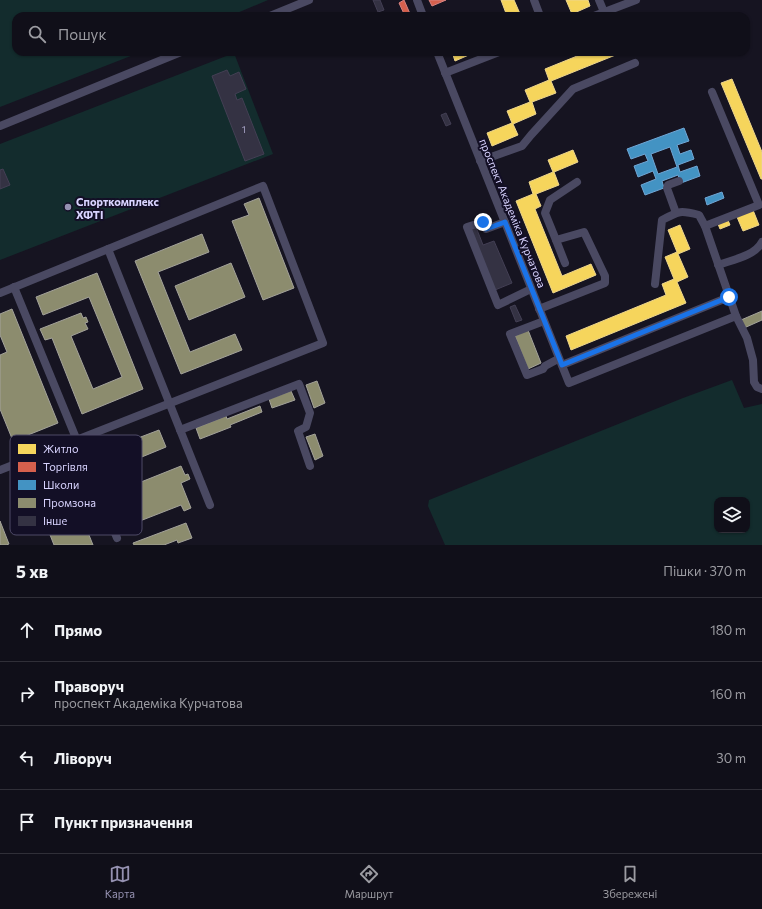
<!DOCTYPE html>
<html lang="uk">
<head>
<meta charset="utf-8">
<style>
	body { margin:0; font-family:Commissioner,sans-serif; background:#191822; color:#f1f3f6 }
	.controls { position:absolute; right:12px; bottom:12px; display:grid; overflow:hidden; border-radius:8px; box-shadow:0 1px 3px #0004 }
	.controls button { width:36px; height:36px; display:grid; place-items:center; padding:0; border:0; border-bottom:1px solid #302f38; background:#100f19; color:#f1f3f6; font:20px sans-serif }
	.stop { position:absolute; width:12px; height:12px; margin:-9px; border:3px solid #1a73e8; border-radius:50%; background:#fff }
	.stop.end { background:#1a73e8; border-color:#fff; box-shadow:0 1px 4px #0008 }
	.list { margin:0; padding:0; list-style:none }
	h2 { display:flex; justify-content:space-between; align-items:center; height:52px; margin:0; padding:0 16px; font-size:17px }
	h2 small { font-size:13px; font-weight:400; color:#9c9ca2 }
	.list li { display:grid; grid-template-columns:26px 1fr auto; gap:12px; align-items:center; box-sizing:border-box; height:64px; padding:0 16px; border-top:1px solid #302f38 }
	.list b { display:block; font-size:15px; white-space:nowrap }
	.list p { margin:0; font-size:13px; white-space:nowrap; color:#9c9ca2 }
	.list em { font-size:13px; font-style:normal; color:#9c9ca2 }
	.icon { flex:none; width:22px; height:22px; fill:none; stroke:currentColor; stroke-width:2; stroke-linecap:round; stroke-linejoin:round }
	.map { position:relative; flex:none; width:762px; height:545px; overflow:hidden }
	.search { position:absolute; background:#100f19; box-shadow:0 1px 3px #0004; left:12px; right:12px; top:12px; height:44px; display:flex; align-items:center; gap:10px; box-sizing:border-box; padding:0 14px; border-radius:12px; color:#9c9ca2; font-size:15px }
	.sheet { height:308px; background:#100f19 }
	nav { display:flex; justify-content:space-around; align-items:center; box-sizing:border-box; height:56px; border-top:1px solid #302f38; background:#100f19; font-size:11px; color:#9c9ca2 }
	nav a { display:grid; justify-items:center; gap:2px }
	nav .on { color:#9591b1 }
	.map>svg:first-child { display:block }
	.green { fill:#132c2d; fill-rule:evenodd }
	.homes { fill:#f6d55c; stroke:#edd58d }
	.shops { fill:#d6604d; stroke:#d78382 }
	.schools { fill:#4393c3; stroke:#70a6d5; fill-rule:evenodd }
	.industry { fill:#8c8c6e; stroke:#a3a29a }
	.building { fill:#343243; stroke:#433f54 }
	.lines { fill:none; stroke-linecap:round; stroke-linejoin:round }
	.minor { stroke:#4a4962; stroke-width:8 }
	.route { stroke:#1a73e8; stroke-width:5 }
	.poi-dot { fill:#9591b1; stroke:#130f26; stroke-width:1.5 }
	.labels { text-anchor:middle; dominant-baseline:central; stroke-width:4; stroke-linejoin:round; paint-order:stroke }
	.number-label { font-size:9px; fill:#b0acd0 }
	.poi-label { font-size:11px; font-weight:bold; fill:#d9d4ff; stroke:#130f26; text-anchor:start }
	.street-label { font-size:11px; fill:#d9d4ff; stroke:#130f26 }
	.key { fill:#130f26; stroke:#4e4a67; stroke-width:1 }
	.key-label { font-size:11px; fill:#d9d4ff }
</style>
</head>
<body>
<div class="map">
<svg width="762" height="545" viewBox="0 0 762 545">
	<rect width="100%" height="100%" fill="#161421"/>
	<g class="green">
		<polygon points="0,0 268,0 230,16 16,16 16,52 141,52 0,107"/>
		<polygon points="234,53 273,154 0,260 0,144"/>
		<path d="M732,380L744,408L762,404V545H445L428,506L429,500L683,398ZM717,500H747V530H717Z"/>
	</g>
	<g class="homes">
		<polygon points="501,0 514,0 521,16 507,16"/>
		<polygon points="566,0 588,0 590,6 572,14"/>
		<polygon points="452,52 470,52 471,54 455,61"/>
		<polygon points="587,52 623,52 551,81 556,93 532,102 536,114 513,124 518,135 492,146 487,133 512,123 507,111 530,102 525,90 549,80 545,69"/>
		<polygon points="732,79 762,152 762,179 761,179 721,83"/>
		<polygon points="573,150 578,162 554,172 559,185 536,194 541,206 535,209 562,276 591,264 596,275 553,293 516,201 533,194 529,182 553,172 548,160"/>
		<polygon points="753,210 759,225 743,231 737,217"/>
		<polygon points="728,220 730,225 720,229 718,224"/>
		<polygon points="680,225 690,249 678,254 688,277 677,282 686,303 571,350 566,336 666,295 662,284 674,279 665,257 677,252 668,230"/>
	</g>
	<g class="shops">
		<polygon points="404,0 411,16 405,16 399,3"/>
		<polygon points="429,0 446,0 432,6"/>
	</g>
	<g class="schools">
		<path d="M684,128L689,141L677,145L680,154L691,150L694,159L678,165L680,172L697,166L700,176L681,183L678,175L662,181L664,188L645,195L641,185L656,179L653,171L638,177L634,166L648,161L645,154L631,159L627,149ZM670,147L677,167L658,174L651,154Z"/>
		<polygon points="722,192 724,198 707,205 705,198"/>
	</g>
	<g class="industry">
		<polygon points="259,198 294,288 263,300 232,221 249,215 244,204"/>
		<polygon points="202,234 209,252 158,272 190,352 235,334 242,350 181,374 135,261"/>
		<polygon points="231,263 245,297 189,320 175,286"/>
		<polygon points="97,273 143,389 82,414 52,338 45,340 40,329 81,313 83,318 86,317 88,322 85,323 88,329 71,336 93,389 122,377 89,297 43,315 36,297"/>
		<polygon points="12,309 58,423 13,441 0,409 0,355 7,352 0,335 0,314"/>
		<polygon points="762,311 762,320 744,328 741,320"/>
		<polygon points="528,330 541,363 528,369 515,336"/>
		<polygon points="317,381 325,403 314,408 306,385"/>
		<polygon points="291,391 295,400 272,408 269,399"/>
		<polygon points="260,406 262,412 230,425 231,427 200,439 196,428 226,416 227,419"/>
		<polygon points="159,430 166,447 132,461 125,443"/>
		<polygon points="315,434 323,456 315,460 306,437"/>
		<polygon points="181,466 185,475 188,474 190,479 181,483 191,508 184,511 181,505 127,526 124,518 136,513 135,512 128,514 125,514 124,512 127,511 117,485 124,483 126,488"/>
		<polygon points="62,468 93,545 54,545 29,481"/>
		<polygon points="0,521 9,544 6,545 0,545"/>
		<polygon points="186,523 192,538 178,543 177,540 164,545 134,545 133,543"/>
	</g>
	<g class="building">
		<polygon points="373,0 380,0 384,10 378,12"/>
		<polygon points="227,70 230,76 239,72 246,89 235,94 237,100 242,98 264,154 245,161 212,76"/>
		<polygon points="446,113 451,124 446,126 441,115"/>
		<polygon points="3,169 10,185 0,189 0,170"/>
		<polygon points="476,227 483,245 494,241 512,283 495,290 470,229"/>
		<polygon points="515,305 522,320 516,322 510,307"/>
	</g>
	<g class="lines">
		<g class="minor">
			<polyline points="417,0 423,16"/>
			<polyline points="534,0 540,16"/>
			<polyline points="599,0 604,12"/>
			<polyline points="270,16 309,0"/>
			<polyline points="594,16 636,0"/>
			<polyline points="437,52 569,383 736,316"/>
			<polyline points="445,73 499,52"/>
			<polyline points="0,126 181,52"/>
			<polyline points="480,161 522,146 531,135 573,89 635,63"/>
			<polyline points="676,213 667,188 668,185 679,181"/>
			<polyline points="505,222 486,229 483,222 467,227 498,305 531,289"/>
			<polyline points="705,226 759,205 712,92"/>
			<polyline points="556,240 545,213 550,200 577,182"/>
			<polyline points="108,249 210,505"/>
			<path d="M718,265C732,260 755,256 762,242"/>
			<path d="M655,284L662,220C679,211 680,210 699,215L705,226L736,316L747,338L753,360L754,382L757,387L762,389"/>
			<polyline points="14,287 117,538"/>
			<polyline points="0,293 263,186 323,343 0,470"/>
			<polyline points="539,309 605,283 605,276 584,232 556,240 565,263"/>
			<polyline points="544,321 510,334 527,375 543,369 545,366 558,359"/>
			<polyline points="562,365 729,297"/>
			<polyline points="180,430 299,384 310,413 306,427 298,431 310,466"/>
		</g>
	</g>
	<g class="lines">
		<polyline class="route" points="483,222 486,229 505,222 562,365 729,297"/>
	</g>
	<circle class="poi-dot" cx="68" cy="207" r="4"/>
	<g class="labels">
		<g class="number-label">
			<text x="244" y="129">1</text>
		</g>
		<g class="poi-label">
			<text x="76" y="201">Спорткомплекс<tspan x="76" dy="13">ХФТІ</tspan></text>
		</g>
		<g class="street-label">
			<text transform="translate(513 213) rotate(68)">проспект Академіка Курчатова</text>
		</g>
	</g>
	<rect x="10" y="435" width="132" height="100" rx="6" class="key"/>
	<rect x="18" y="444" width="18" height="10" fill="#f6d55c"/>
	<rect x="18" y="462" width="18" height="10" fill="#d6604d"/>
	<rect x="18" y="480" width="18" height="10" fill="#4393c3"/>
	<rect x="18" y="498" width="18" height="10" fill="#8c8c6e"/>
	<rect x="18" y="516" width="18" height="10" fill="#343243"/>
	<g class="key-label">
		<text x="43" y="453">Житло</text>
		<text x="43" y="471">Торгівля</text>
		<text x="43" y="489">Школи</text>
		<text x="43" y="507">Промзона</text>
		<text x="43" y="525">Інше</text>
	</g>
</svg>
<div class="controls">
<button><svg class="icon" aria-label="layers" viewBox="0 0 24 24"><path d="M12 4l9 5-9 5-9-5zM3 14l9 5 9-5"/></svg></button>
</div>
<div class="stop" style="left:729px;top:297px"></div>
<div class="stop end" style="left:483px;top:222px"></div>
<div class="search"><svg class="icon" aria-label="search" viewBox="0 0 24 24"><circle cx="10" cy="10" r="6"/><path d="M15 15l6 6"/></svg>Пошук</div>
</div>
<section class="sheet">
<h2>5 хв<small>Пішки · 370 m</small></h2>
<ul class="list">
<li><svg class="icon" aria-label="ahead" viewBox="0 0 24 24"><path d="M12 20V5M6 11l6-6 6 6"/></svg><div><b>Прямо</b></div><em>180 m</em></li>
<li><svg class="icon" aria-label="right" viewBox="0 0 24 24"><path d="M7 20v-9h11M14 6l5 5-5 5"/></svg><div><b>Праворуч</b><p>проспект Академіка Курчатова</p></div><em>160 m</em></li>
<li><svg class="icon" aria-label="left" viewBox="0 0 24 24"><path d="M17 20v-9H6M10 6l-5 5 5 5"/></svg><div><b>Ліворуч</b></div><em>30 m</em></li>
<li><svg class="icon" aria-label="arrive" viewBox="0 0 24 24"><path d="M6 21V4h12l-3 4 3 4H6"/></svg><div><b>Пункт призначення</b></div></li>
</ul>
</section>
<nav>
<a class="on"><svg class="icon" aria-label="map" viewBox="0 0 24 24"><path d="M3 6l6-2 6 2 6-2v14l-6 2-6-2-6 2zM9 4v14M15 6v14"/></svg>Карта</a>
<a><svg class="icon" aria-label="directions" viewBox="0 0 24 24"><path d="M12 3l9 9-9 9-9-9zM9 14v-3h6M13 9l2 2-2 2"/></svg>Маршрут</a>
<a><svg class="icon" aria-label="saved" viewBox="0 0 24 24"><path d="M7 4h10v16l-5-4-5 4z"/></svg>Збережені</a>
</nav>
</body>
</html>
